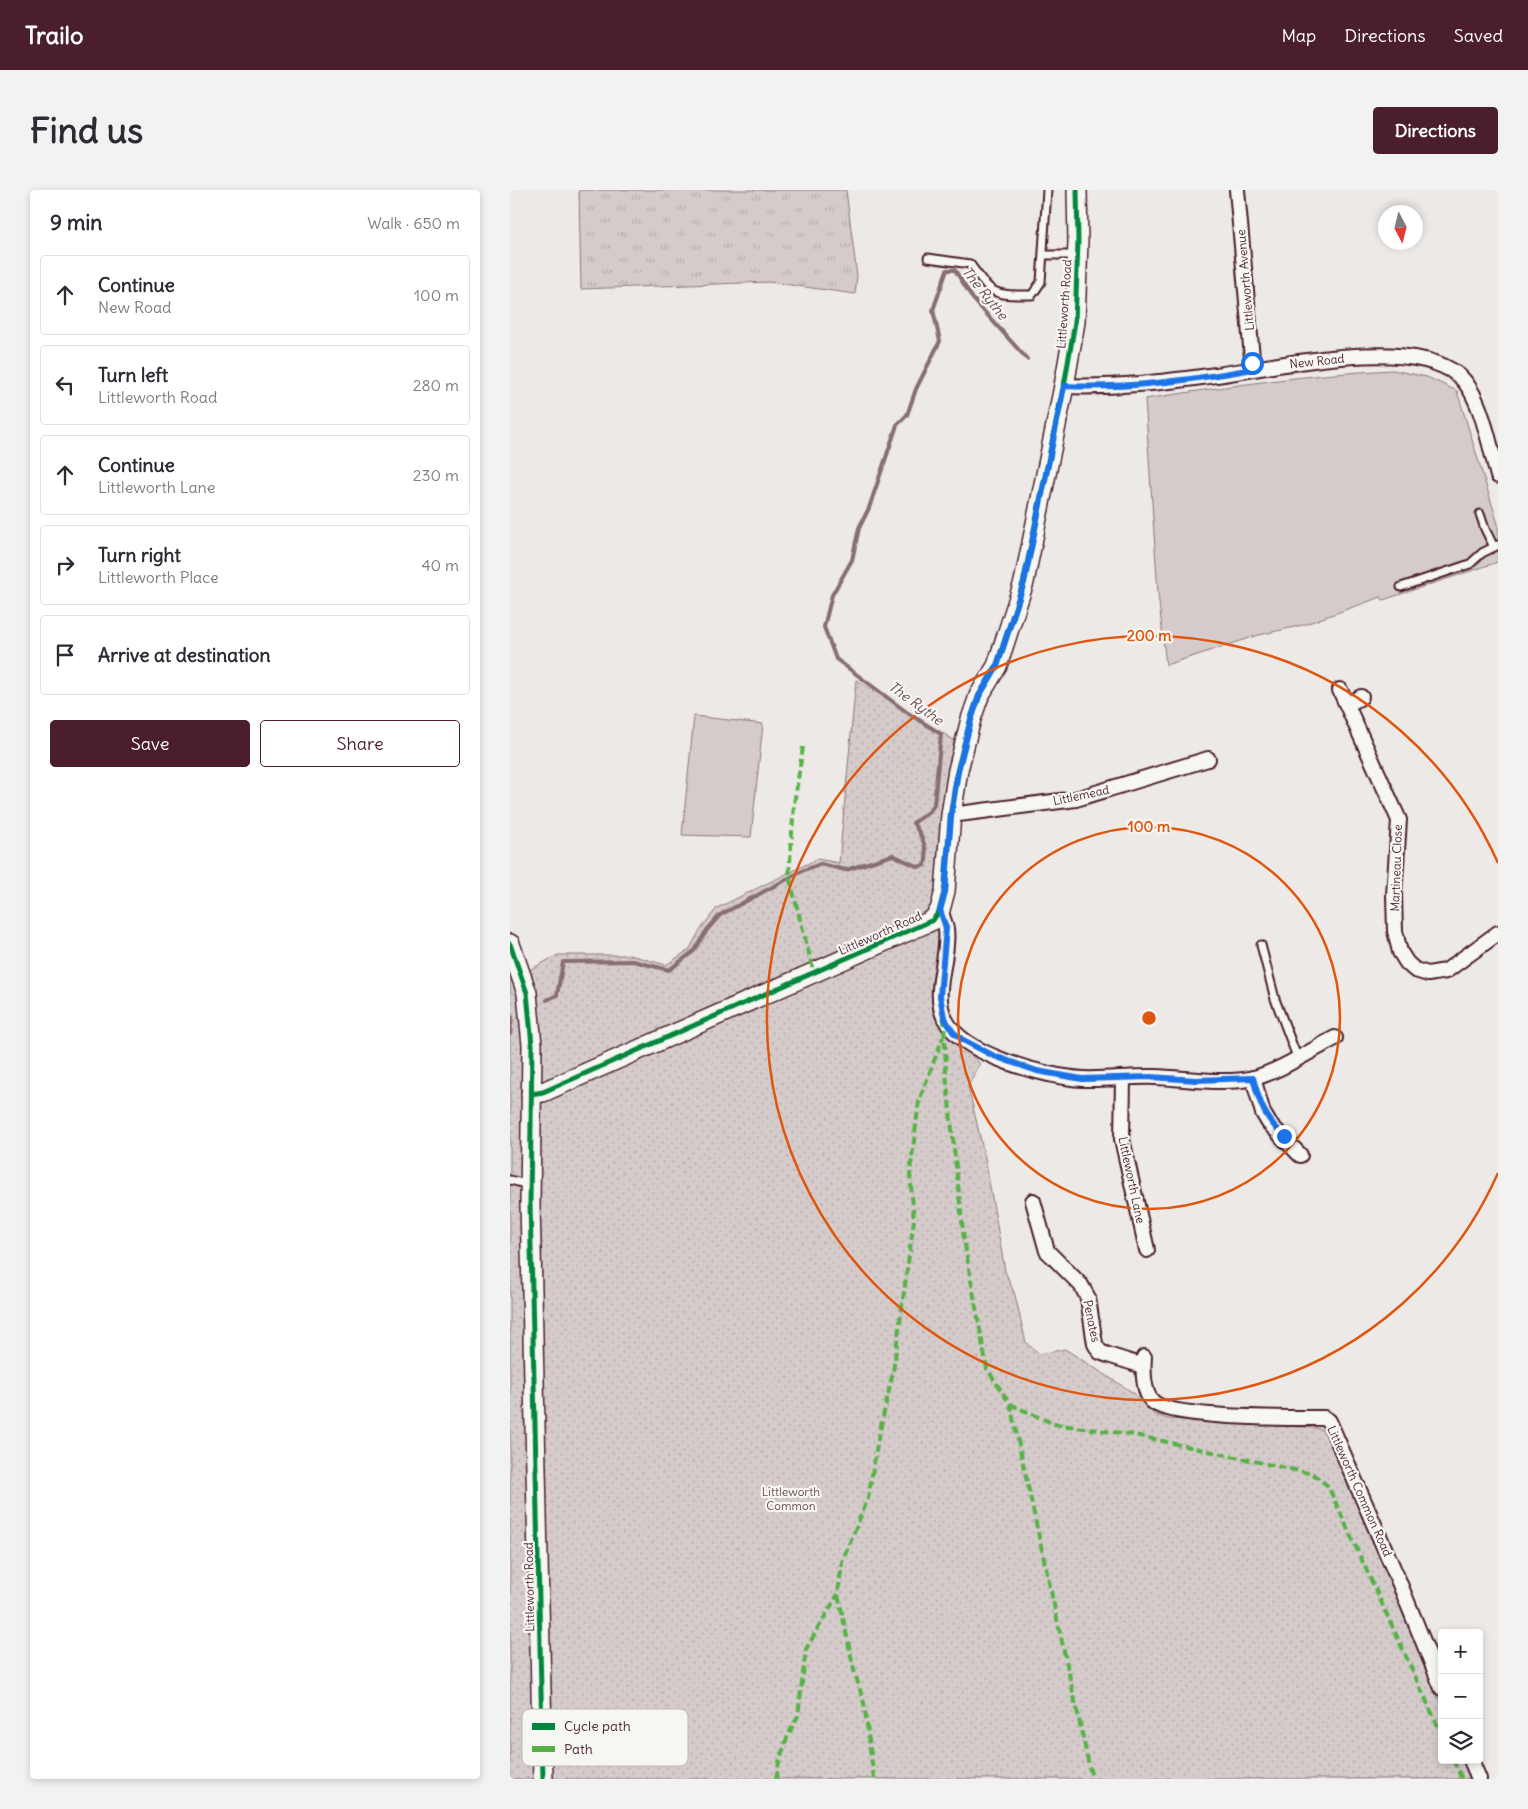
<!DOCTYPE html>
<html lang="en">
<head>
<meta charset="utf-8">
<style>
	body { margin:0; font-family:Delius,sans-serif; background:#f2f2f3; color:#2b2b33 }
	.controls { position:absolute; right:15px; bottom:15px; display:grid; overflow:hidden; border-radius:5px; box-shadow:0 2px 8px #0003 }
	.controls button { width:45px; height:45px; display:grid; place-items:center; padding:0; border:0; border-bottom:1px solid #e1e1e2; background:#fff; color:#2b2b33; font:25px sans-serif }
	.compass { position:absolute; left:868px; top:15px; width:45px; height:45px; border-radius:50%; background:#fff; box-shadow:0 2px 8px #0003; rotate:173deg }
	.stop { position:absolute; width:15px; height:15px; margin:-11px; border:4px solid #1a73e8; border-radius:50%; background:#fff }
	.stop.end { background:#1a73e8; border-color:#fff; box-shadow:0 1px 5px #0008 }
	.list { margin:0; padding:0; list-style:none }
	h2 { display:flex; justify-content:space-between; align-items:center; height:65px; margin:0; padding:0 20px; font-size:21px }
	h2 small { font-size:16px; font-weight:400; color:#7c7c81 }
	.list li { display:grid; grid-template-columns:32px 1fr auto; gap:15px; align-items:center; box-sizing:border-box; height:80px; margin:0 10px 10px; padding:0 10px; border:1px solid #e1e1e2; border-radius:5px }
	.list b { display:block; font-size:19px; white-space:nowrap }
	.list p { margin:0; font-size:16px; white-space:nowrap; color:#7c7c81 }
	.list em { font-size:16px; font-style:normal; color:#7c7c81 }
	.actions { display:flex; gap:10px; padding:15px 20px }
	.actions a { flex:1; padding:11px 0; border:1px solid #4a1f2b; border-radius:5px; text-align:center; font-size:18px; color:#4a1f2b }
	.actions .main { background:#4a1f2b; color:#fff }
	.icon { flex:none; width:28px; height:28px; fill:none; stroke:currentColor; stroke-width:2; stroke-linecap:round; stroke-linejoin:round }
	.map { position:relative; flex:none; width:988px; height:1589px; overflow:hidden; border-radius:5px }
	header { display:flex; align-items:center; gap:30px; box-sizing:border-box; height:70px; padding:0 25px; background:#4a1f2b; color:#fff }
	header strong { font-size:24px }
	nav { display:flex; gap:28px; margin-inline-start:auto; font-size:18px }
	.intro { display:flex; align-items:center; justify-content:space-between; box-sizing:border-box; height:120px; padding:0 30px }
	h1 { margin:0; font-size:35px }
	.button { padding:12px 22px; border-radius:5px; background:#4a1f2b; color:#fff; font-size:18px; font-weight:700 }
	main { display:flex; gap:30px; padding:0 30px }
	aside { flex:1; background:#fff; border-radius:5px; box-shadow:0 2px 8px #0003 }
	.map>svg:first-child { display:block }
	.grass { fill:url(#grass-tufts); stroke:#8f757a }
	.park { fill:url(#park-dots); stroke:#8f757a }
	.pitch { fill:#d4cbca; stroke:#8f757a }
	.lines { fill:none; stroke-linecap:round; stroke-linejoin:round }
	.stream { stroke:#886e73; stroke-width:4 }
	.lane-casing { stroke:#4a1f2b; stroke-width:11 }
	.street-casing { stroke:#4a1f2b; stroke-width:18 }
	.secondary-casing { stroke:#4a1f2b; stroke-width:22 }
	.lane { stroke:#f6f6f2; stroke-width:7 }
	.street { stroke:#f6f6f2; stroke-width:14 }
	.secondary { stroke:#f6f6f2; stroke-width:19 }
	.quiet { stroke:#57b146; stroke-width:4; stroke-dasharray:8 4; stroke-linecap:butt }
	.cycleway-casing { stroke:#f6f6f2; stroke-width:8 }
	.cycleway { stroke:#00873e; stroke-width:5 }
	.route { stroke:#1a73e8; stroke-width:6 }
	.ring { fill:none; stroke:#e0560e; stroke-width:2.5 }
	.labels { text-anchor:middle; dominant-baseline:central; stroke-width:4.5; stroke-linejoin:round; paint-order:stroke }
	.street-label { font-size:12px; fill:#4a1f2b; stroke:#f6f6f2 }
	.park-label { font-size:12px; fill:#6c4a53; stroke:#f6f6f2 }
	.water-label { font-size:14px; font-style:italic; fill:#6e4d55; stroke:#f6f6f2 }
	.key { fill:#f6f6f2; stroke:#c2b6b6; stroke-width:1 }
	.key-label { font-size:14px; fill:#4a1f2b }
	.centre { fill:#e0560e; stroke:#f6f6f2; stroke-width:2.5 }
	.ring-label { font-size:15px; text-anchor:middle; font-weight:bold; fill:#e0560e; stroke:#f6f6f2; stroke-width:4.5; stroke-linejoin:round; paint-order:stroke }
</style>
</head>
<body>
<header>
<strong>Trailo</strong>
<nav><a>Map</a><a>Directions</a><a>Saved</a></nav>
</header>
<div class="intro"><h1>Find us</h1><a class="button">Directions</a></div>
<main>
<aside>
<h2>9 min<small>Walk · 650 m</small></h2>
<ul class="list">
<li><svg class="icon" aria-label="ahead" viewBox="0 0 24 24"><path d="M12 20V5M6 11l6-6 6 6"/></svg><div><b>Continue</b><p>New Road</p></div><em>100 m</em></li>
<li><svg class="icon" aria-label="left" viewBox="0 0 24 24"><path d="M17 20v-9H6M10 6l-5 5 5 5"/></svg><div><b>Turn left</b><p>Littleworth Road</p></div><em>280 m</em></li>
<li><svg class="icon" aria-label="ahead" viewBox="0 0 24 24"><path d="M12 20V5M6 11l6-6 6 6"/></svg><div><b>Continue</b><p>Littleworth Lane</p></div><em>230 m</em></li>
<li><svg class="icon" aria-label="right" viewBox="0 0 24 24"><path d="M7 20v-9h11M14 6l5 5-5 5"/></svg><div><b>Turn right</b><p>Littleworth Place</p></div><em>40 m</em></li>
<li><svg class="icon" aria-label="arrive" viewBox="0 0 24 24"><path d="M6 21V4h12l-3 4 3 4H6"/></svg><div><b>Arrive at destination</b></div></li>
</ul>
<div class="actions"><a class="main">Save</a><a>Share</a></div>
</aside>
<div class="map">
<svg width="988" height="1589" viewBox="0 0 988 1589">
	<defs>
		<pattern id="grass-tufts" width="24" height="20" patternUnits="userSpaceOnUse" patternTransform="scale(1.25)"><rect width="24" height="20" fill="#d4cbca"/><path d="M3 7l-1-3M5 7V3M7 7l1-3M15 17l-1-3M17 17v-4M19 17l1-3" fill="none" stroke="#b8aeae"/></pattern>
		<pattern id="park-dots" width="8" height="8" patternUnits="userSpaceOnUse" patternTransform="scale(1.25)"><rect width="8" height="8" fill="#d4cbca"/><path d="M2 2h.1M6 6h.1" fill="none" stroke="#b8aeae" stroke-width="1.8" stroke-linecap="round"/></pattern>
	</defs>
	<rect width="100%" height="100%" fill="#ece9e6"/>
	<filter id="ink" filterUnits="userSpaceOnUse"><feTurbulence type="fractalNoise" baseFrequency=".02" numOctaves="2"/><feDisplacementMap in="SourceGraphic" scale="10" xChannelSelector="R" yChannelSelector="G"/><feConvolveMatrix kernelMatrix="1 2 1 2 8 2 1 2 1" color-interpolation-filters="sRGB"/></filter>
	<g filter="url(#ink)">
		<polygon class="grass" points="69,0 336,0 347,86 345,104 259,92 71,99"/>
		<polygon class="park" points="346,490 452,555 430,806 453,857 470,874 458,896 475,968 495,1081 505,1105 516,1153 530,1164 555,1159 625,1204 644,1224 658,1229 796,1237 810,1239 816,1242 880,1386 932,1515 932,1570 954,1570 961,1589 0,1589 0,790 48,765 120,765 156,775 179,760 190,740 207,718 307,669 329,673"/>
		<g class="pitch">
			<path d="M883,180L917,187L947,201L988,334V372L873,410L871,407L793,435L749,445L656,475L648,403L635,209C718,196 799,184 883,180Z"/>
			<polygon points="184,526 253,534 241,647 172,645"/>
		</g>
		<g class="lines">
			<g class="stream">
				<path d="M37,810L47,805L53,772L123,771L159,780L184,761L197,740L210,725L294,680L310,674L336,680L383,665L408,677L415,675C419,661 412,645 403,633L419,622L424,615L431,544L398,523L326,469L314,437L322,405L342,370L349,338L359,318L387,235L397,225L406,199L430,151L423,120L437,80H445L463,109L517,169"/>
				<polyline points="0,844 2,827"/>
			</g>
			<defs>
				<g id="lane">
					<polyline points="534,65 567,65"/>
					<path d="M418,68L460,74C483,106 483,105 522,105L531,92L537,0"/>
					<polyline points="970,324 975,339 984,357"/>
					<polyline points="891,397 960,374 972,363 988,355"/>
					<polyline points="751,755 765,809 787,867"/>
					<polyline points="0,990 20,995"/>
				</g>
				<g id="street">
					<polyline points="727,0 743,179"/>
					<path d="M554,196C605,198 656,192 706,185C765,177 899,145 948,185C971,203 980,258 988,286"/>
					<polyline points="830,500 889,630 884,705 885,741 890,762 897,773 905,780 918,784 936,781 988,743"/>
					<polyline points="837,515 851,507"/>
					<polyline points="441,625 566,609 698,569"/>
					<path d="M430,720C432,726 435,733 436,739C440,767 421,801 435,829C452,865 536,887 573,889C597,890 621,886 645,887C677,888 713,895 744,888C768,882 802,860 825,848"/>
					<polyline points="743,888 753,923 759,933 790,965"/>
					<polyline points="613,889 612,949 637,1060"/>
					<polyline points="523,1011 537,1061 571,1095 578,1108 585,1154 590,1162 598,1165 633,1176"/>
					<path d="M634,1167C633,1179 633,1202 642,1211C659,1229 785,1228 814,1228L819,1231L887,1387L932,1498"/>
					<polyline points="961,1570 969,1589"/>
				</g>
				<g id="secondary">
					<polyline points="0,754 17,803 22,855 20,1013 33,1589"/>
					<polyline points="21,904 33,902 423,730 430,720 435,701 441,625 448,580 461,529 469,506 487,476 514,392 554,196 565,132 568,52 567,0"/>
				</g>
			</defs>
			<use href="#lane" class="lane-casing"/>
			<use href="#street" class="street-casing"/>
			<use href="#secondary" class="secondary-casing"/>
			<use href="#lane" class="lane"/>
			<use href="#street" class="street"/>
			<use href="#secondary" class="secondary"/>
			<g class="quiet">
				<polyline points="293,557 284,614 279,686 304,783"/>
				<polyline points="434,827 436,884 454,1050 477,1179 500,1214 582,1589"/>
				<polyline points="500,1214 544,1234 625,1245 803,1284 818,1296 932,1545"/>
				<polyline points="943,1570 952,1589"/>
				<polyline points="266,1589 269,1572 278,1545 288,1526 296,1459 328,1404"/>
				<polyline points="364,1589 354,1513 344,1480 328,1404 332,1372 358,1308 368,1249 383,1182 404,1030 400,983 409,911 433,847"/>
			</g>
			<defs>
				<g id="cycleway">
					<polyline points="0,754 17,803 22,855 20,1013 33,1589"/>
					<polyline points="21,904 33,902 423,730 430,720 435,701 441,625 448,580 461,529 469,506 487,476 514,392 554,196 565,132 568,52 567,0"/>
				</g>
			</defs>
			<use href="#cycleway" class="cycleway-casing"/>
			<use href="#cycleway" class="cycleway"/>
		</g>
	</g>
	<g class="lines" filter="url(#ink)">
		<path class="route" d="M742,173L743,179C681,190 617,199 554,196L514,392L487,476L469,506L461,530L448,580L441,625L435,701L430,720L436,738L430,806L434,827L443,842L453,850L484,866L527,881L572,889L640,887L686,890L743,888C750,914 754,927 774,946"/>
	</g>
	<g class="ring">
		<circle cx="639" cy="828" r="191"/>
		<path d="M988 983A382 382 0 1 1 988 673"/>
	</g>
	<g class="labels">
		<g class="street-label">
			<text transform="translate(735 90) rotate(-95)">Littleworth Avenue</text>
			<text transform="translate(554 114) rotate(-86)">Littleworth Road</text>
			<text transform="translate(807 171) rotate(-6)">New Road</text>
			<text transform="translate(571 605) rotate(-12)">Littlemead</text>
			<text transform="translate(886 678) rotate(-88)">Martineau Close</text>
			<text transform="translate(370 743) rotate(-24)">Littleworth Road</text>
			<text transform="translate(622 990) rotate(78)">Littleworth Lane</text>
			<text transform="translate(582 1131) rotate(78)">Penates</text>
			<text transform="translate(850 1301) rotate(66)">Littleworth Common Road</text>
			<text transform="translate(19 1397) rotate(-91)">Littleworth Road</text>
		</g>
		<g class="park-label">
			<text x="281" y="1301">Littleworth<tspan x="281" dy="14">Common</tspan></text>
		</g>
		<g class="water-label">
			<text transform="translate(475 103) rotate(51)">The Rythe</text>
			<text transform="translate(406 513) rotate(36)">The Rythe</text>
		</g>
	</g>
	<rect x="12" y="1519" width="166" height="57" rx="8" class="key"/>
	<rect x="22" y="1533" width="23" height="7" fill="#00873e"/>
	<rect x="22" y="1556" width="23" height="6" fill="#57b146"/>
	<g class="key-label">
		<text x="54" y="1541">Cycle path</text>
		<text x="54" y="1564">Path</text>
	</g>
	<circle cx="639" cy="828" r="8" class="centre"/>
	<g class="ring-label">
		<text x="639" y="451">200 m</text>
		<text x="639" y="642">100 m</text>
	</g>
</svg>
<div class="controls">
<button>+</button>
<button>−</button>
<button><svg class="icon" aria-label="layers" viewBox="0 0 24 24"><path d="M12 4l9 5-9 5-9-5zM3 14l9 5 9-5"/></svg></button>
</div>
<svg class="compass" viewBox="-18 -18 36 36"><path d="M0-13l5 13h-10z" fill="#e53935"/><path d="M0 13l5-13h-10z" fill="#7c7c81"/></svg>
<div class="stop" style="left:742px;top:173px"></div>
<div class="stop end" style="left:774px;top:946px"></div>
</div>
</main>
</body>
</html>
